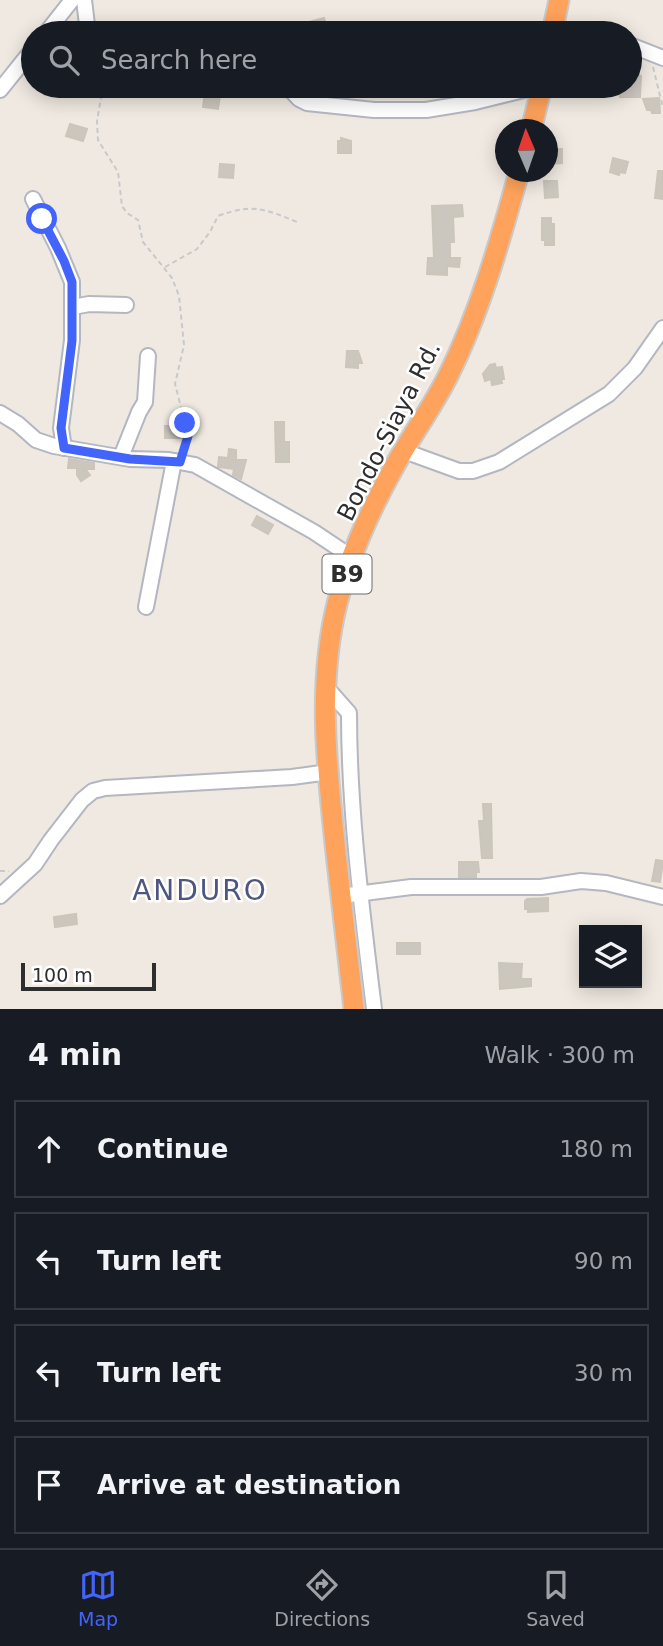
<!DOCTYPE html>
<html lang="en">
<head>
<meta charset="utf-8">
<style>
	body { margin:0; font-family:"DejaVu Sans",sans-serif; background:#20242c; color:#f1f3f6 }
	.controls { position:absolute; right:21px; bottom:21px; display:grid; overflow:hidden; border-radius:0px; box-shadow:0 4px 18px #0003 }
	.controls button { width:63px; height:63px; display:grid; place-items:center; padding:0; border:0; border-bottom:2px solid #363941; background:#171b24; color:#f1f3f6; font:35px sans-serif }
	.compass { position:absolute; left:495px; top:119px; width:63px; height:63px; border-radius:50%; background:#171b24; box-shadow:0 4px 18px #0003; rotate:358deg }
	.scale { position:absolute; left:21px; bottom:18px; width:135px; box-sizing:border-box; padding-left:7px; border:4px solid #2e2e2e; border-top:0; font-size:19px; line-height:24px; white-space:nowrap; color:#2e2e2e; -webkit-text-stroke:5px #fff; paint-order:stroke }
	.stop { position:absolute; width:21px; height:21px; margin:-16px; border:5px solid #4264fb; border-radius:50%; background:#fff }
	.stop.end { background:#4264fb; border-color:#fff; box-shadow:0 2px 7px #0008 }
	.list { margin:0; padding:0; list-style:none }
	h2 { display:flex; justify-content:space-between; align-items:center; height:91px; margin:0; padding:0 28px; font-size:30px }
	h2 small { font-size:23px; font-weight:400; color:#9ea1a6 }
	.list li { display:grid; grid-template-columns:46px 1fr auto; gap:21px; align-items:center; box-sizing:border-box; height:98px; margin:0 14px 14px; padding:0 14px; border:2px solid #363941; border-radius:0px }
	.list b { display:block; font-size:26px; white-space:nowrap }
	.list em { font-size:23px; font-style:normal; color:#9ea1a6 }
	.icon { flex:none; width:38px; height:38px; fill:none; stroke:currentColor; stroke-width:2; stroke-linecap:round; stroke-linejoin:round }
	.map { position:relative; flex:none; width:663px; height:1009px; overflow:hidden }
	.search { position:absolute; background:#171b24; box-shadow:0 4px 18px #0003; left:21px; right:21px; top:21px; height:77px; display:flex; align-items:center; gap:18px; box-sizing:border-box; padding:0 24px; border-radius:38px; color:#9ea1a6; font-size:26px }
	.sheet { height:539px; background:#171b24 }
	nav { display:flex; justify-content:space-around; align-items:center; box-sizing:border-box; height:98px; border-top:2px solid #363941; background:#171b24; font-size:19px; color:#9ea1a6 }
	nav a { display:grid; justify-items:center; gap:4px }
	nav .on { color:#4264fb }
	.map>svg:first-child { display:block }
	.building { fill:#cbc7bf; stroke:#cbc5ba; stroke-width:2 }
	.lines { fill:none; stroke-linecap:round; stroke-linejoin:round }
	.minor-casing { stroke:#b4b7c1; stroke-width:18 }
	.highway-casing { stroke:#c9c9c9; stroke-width:23 }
	.path { stroke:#c9c9c9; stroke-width:2; stroke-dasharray:5 3.5; stroke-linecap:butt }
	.minor { stroke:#fff; stroke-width:14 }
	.highway { stroke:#ffa35c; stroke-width:19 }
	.route { stroke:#4264fb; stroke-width:9 }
	.labels { text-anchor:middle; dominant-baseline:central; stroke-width:5; stroke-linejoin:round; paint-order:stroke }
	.shield { fill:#fff; stroke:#6d6d6d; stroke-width:2 }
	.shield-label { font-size:23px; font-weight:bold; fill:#2e2e2e }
	.street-label { font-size:24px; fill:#2e2e2e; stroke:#fff }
	.quarter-label { font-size:28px; letter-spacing:2px; fill:#4d5680; stroke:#fff }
</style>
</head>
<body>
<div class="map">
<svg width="663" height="1009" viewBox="0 0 663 1009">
	<rect width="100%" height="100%" fill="#efe9e1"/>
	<g class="building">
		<polygon points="324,18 328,33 311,33 309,22"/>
		<polygon points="630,73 641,76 640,97 620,97 620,86 630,86"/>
		<polygon points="590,86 600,86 601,95 583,97 581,87"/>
		<polygon points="205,93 220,95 218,109 203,107"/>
		<polygon points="659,98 660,113 652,113 651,110 647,110 643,99"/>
		<polygon points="70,124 87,129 83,141 66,136"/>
		<polygon points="341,138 351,141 351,153 338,153 338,141 341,141"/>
		<polygon points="549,149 562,149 562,163 549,164"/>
		<polygon points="613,158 628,162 625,173 620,172 619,175 610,172"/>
		<polygon points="220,164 234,165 233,178 219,177"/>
		<polygon points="658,171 663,171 663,199 655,198"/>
		<polygon points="544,181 557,181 558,197 545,198"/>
		<polygon points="462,205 463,216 453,217 454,242 450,242 450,258 460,258 459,267 447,266 447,275 427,274 428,258 434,258 432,206"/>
		<polygon points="542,218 551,218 551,224 554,224 554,245 545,245 545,240 542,240"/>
		<polygon points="347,351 358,351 362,363 358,363 358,368 346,367"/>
		<polygon points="495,364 496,368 502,367 504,379 501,379 502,383 492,385 491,379 485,381 483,374 490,365"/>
		<polygon points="275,422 284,422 284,442 289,442 289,462 276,462"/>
		<rect x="165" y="426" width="16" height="12"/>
		<polygon points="229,449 236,450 236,460 246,460 241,479 233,475 234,469 218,467 219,457 228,458"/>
		<polygon points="69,459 94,463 94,469 85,469 90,475 81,481 77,475 77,468 68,468"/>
		<polygon points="257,516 273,525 268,534 252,525"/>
		<polygon points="483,804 491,804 492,858 482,858 479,821 484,821"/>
		<polygon points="656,860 663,861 660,882 652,881"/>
		<polygon points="459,862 478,862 479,872 476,872 476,877 459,877"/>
		<polygon points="548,898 548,911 528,912 528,909 525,909 525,901 527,899"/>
		<polygon points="76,914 77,924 55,927 54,917"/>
		<rect x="397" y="943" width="23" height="11"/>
		<polygon points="499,963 522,964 521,979 531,979 531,986 500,989"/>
	</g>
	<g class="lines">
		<defs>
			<g id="minor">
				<polyline points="84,0 88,33"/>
				<polyline points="46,33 72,0"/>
				<polyline points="630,45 663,58"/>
				<polyline points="287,86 299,99 307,103 374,110 426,110 475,102 540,86"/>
				<polyline points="0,90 33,49"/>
				<polyline points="33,199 58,248 72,282 72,340 61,428 64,448"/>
				<polyline points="73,307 89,304 126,305"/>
				<polyline points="0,413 18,424 36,440 54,446 130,459 169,460 195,465 314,532 353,558"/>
				<polyline points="404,451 459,471 473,471 499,462 609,394 635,368 663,328"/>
				<polyline points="121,457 139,412 145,402 148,356"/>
				<polyline points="146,607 174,461"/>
				<path d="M326,687L349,713C349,812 362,910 374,1009"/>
				<polyline points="0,896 35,864 51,840 82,800 93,791 105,788 292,777 329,772"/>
				<polyline points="341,896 411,887 541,887 581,881 606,883 663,897"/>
			</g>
			<g id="highway">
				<polyline points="552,33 559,0"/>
				<polyline points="531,130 542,86"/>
				<path d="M354,1009C348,960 343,911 337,862C328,777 316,688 337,604C347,561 372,506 394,467C411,436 432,408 448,376C480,312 500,241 519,172"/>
			</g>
		</defs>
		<use href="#minor" class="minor-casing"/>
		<use href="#highway" class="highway-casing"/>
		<g class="path">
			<polyline points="653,67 663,108"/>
			<polyline points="103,86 97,121 98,140 118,172 122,206 127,213 138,220 143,242 172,278 179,296 184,345 175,384 187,430 183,452"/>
			<path d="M165,267L197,249L210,232L218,216C253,203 265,209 297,222"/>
			<polyline points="0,871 9,871"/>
		</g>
		<use href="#minor" class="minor"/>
		<use href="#highway" class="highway"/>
	</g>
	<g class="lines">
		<polyline class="route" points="42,219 64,261 72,282 72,341 61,428 64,448 130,459 180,462 188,436 185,423"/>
	</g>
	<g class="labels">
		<rect class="shield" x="322.5" y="554.5" width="49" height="39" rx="5"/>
		<g class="shield-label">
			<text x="347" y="574">B9</text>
		</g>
		<g class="street-label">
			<text transform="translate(389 431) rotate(-63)">Bondo-Siaya Rd.</text>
		</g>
		<g class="quarter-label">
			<text x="200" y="890">ANDURO</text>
		</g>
	</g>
</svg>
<div class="controls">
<button><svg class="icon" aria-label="layers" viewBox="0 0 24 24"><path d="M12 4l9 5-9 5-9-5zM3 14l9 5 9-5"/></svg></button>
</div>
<svg class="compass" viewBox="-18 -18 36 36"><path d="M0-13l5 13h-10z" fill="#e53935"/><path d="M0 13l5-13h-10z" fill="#9ea1a6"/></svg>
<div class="scale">100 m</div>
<div class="stop" style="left:42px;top:219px"></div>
<div class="stop end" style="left:185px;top:423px"></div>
<div class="search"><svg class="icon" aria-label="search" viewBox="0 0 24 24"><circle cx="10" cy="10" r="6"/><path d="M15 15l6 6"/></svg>Search here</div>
</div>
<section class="sheet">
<h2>4 min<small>Walk · 300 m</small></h2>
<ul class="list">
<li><svg class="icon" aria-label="ahead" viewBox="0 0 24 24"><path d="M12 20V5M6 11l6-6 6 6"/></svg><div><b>Continue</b></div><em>180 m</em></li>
<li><svg class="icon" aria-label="left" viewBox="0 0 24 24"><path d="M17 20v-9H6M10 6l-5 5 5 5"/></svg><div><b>Turn left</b></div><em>90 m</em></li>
<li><svg class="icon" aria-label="left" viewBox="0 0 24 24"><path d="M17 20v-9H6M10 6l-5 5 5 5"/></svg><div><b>Turn left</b></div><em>30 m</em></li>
<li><svg class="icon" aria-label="arrive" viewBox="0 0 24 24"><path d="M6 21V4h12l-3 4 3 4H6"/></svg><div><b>Arrive at destination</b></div></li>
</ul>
</section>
<nav>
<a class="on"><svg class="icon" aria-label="map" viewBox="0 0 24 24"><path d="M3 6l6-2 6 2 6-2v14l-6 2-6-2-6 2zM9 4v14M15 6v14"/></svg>Map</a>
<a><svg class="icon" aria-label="directions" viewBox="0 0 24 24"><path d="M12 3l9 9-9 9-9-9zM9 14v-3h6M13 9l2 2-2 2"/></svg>Directions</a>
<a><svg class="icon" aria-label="saved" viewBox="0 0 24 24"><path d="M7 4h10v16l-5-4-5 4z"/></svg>Saved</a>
</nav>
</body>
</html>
